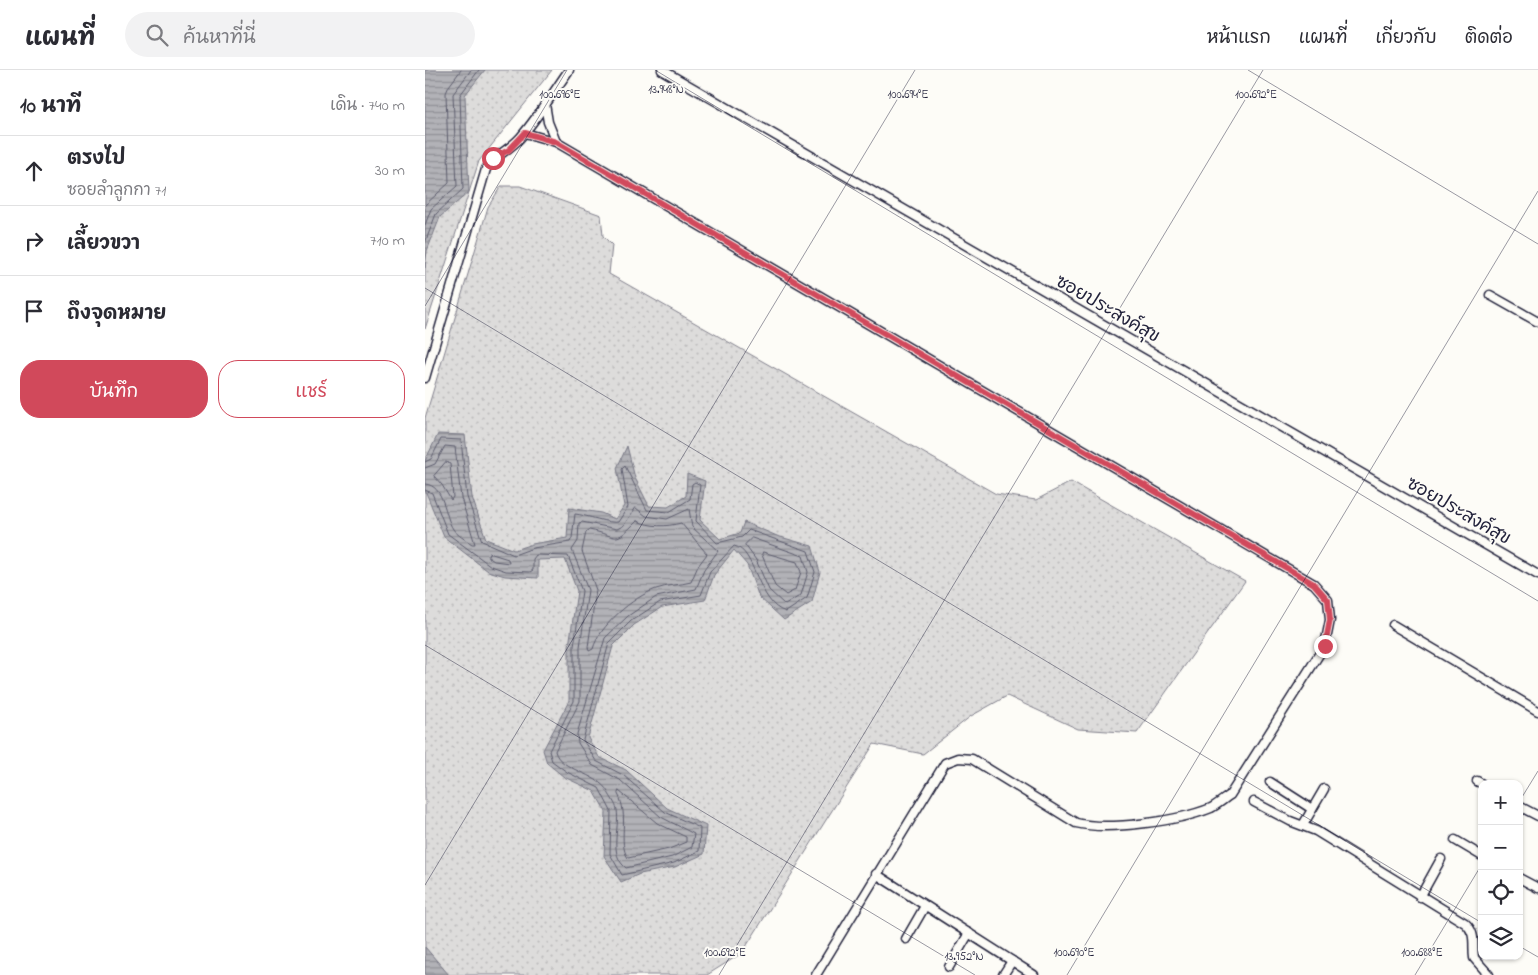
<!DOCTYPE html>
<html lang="th">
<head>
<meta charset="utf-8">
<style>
	body { margin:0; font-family:"Indie Flower","Playpen Sans Thai",sans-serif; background:#f2f2f3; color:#2b2b33 }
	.controls { position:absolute; right:15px; bottom:15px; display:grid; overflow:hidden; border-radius:10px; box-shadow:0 1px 4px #0004 }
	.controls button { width:45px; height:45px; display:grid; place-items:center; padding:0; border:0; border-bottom:1px solid #e1e1e2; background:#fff; color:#2b2b33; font:25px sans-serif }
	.stop { position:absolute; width:15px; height:15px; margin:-11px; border:4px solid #d1495b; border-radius:50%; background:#fff }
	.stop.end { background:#d1495b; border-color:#fff; box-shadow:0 1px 5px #0008 }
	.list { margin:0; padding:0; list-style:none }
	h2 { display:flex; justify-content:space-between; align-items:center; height:65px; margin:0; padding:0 20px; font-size:21px }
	h2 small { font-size:16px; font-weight:400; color:#7c7c81 }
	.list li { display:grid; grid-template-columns:32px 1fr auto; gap:15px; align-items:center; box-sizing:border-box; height:70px; padding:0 20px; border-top:1px solid #e1e1e2 }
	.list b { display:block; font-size:19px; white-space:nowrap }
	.list p { margin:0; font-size:16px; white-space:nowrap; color:#7c7c81 }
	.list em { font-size:16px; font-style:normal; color:#7c7c81 }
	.actions { display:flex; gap:10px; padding:15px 20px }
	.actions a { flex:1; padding:11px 0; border:1px solid #d1495b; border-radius:20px; text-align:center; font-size:18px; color:#d1495b }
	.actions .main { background:#d1495b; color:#fff }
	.icon { flex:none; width:28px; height:28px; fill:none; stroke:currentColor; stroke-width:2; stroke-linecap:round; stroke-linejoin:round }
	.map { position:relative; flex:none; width:1113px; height:905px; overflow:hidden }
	header { display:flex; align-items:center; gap:30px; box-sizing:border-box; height:70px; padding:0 25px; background:#fff; border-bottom:1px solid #e1e1e2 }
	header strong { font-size:24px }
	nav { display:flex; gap:28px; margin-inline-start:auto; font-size:18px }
	.search { width:350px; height:45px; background:#f2f2f3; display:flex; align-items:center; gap:12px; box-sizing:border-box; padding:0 18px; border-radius:28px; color:#7c7c81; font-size:19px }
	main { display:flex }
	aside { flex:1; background:#fff }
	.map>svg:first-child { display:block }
	.grass { fill:url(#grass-dots); stroke:#807f8b }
	.water { fill:url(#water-rules); stroke:#787885 }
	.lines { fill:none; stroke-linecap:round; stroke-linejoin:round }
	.shore { stroke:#5c5c6d; stroke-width:1 }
	.street-casing { stroke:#22223b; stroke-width:11 }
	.street { stroke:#fdfcf7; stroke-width:8 }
	.route { stroke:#d1495b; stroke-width:6 }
	.ticks { fill:none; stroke:#22223b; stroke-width:1; stroke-opacity:0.45 }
	.labels { text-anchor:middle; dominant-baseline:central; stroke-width:4; stroke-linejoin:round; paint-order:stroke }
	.street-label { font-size:18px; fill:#22223b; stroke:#fdfcf7 }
	.ticks-label { font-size:12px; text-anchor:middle; fill:#22223b; stroke:#fdfcf7; stroke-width:4; stroke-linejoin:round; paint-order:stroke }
</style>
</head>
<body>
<header>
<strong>แผนที่</strong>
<div class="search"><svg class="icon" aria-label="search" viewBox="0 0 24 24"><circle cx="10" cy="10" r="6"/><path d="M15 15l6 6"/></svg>ค้นหาที่นี่</div>
<nav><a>หน้าแรก</a><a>แผนที่</a><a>เกี่ยวกับ</a><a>ติดต่อ</a></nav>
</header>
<main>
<aside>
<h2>10 นาที<small>เดิน · 740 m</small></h2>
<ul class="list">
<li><svg class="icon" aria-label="ahead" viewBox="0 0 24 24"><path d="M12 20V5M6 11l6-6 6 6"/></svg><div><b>ตรงไป</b><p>ซอยลำลูกกา 71</p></div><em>30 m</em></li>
<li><svg class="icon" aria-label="right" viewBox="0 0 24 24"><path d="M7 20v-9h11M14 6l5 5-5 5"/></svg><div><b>เลี้ยวขวา</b></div><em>710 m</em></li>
<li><svg class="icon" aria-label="arrive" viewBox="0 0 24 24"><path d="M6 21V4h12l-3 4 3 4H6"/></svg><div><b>ถึงจุดหมาย</b></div></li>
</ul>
<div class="actions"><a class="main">บันทึก</a><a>แชร์</a></div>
</aside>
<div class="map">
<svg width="1113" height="905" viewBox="0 0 1113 905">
	<defs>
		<pattern id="grass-dots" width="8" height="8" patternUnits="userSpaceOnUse" patternTransform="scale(1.25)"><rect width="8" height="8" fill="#dddcdb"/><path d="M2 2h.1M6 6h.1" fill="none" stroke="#bdbcbd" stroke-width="1.8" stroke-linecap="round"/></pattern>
		<pattern id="water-rules" width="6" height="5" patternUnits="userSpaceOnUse" patternTransform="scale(1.25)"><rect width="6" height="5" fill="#b2b2b7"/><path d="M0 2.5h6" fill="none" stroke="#909096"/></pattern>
	</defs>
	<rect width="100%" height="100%" fill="#fdfcf7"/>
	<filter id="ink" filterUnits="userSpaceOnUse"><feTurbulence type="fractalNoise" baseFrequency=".02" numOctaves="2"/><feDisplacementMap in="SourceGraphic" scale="10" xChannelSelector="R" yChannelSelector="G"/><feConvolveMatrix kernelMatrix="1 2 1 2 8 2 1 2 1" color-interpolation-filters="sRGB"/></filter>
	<g filter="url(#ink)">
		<g class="grass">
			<polygon points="0,0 127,0 54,91 0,259"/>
			<polygon points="76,116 95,116 176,145 178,166 187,175 184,204 571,424 611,430 646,412 820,511 712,663 653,659 582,626 546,646 498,684 449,674 317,883 282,905 0,905 0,348 63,137"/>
		</g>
		<g class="water">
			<polygon points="0,0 60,0 40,25 44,122 15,147 2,181 0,198"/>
			<polygon points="13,364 40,365 47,427 61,469 89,480 107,474 142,468 144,438 176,443 190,449 199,436 192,398 202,376 210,408 224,436 243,437 261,426 262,404 280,411 275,450 295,469 315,463 319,452 352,466 387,476 395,502 387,532 359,550 334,527 322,495 309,480 289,505 280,530 237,537 209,555 188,576 163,668 174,687 201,700 242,738 281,756 279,784 250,797 215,804 196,812 179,786 181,742 169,721 139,707 122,693 118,680 144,631 144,576 152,521 140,489 113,490 113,508 80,506 63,501 19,467 0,420 0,391"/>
			<polygon points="0,877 24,905 0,905"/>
		</g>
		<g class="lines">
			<g class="shore">
				<polyline points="0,135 24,113 21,23 24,16 36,0"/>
				<polyline points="0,155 6,139 32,116 28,24 46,0"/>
				<polyline points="0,173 11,144 38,119 35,25 54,0"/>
				<path d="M0,392L6,389L16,369L36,370L42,427L57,471L89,485L108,478L145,472L147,468L150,444C161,445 185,454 193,452L203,437L197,399L200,396L222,440L244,442L265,429L267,414L270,412L275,415L271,451L292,473L317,467L324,460L383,481L390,502L382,528L361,542C332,534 331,480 309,476L285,502L276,525L235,532L206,551L184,573L158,670L171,691L198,705L240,742L275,758L274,781L249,793L197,805L185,784L186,741L174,718L142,702L127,691L124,681L149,631V576L157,521L143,486L111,485L108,489V500L105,502L81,501L66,496L23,464L7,423L0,420"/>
				<polygon points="21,392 25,394 28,427 26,430 17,415 9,406"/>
				<path d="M0,398L10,394L20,376L30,377L36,428L50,474H47C41,470 32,465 28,459C19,446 20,415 0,414"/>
				<path d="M211,438L221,446L242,449L264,439L267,457L293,481L279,500L271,519L231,527L203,546L180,568L152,664L153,673L167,695L195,710L236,747L269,764L267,777L247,787L201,798C183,783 195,760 192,740C191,734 186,728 183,722C172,702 135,701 130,681L155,631V577L163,520L147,480L153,471L154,453L157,452L192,459L198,456Z"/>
				<path d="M212,451C226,457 241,457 256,453L282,484L273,496L266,512C255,515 242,515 231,519C208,527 174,556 168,579L164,581L163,577L171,520L157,481L161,462L164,460C195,466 187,476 212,451Z"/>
				<polygon points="327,468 378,486 383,502 376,525 360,535 344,520 331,490 320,475"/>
				<polygon points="338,482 372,492 376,502 370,520 361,525 350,516 337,485"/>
				<polygon points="64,483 83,489 84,493 69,491 63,487"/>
				<path d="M194,721L232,753L261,767V772L244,779L203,788C192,772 205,747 193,724Z"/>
			</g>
			<defs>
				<g id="street">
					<polyline points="237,0 1113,505"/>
					<polyline points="100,63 131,72 123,52 120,34"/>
					<path d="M131,72L889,514L903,530L905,550L900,575L805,725C799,729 792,735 786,738C754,751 683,761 651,753L547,689L533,688L520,693L391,905"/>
					<polyline points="1065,225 1113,252"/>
					<path d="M0,308L61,99C70,85 83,81 95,68C113,47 128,23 144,0"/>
					<polyline points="968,555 1113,641"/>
					<polyline points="1052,711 1057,714"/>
					<polyline points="845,712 887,739"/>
					<path d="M829,732L865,751L891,761L1040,853C1052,864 1047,874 1049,888L1064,905"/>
					<polyline points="1094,736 1113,746"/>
					<polyline points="878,755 899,719"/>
					<polyline points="1030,770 1057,786"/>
					<polyline points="451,804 609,905"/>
					<polyline points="1094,808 1113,818"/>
					<polyline points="995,827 1016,789"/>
					<polyline points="481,869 500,836"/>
					<polyline points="524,897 544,863"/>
					<polyline points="578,905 587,891"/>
				</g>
			</defs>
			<use href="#street" class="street-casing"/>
			<use href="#street" class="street"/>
		</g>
	</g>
	<g class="lines" filter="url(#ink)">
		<polyline class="route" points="68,88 84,80 100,63 131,72 889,514 903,530 905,550 900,576"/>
	</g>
	<path class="ticks" d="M230,0L1113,531M823,0L1113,174M0,218L1057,853M0,236L142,0M0,575L550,905M1094,732L1113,701M0,815L490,0M1094,876L1113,887M294,905L838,0M642,905L1113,121M990,905L1057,794"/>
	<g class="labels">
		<g class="street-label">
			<text transform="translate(682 240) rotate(30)">ซอยประสงค์สุข</text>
			<text transform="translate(1033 442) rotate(30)">ซอยประสงค์สุข</text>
		</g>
	</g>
	<g class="ticks-label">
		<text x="241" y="23">13.948°N</text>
		<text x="831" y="28">100.692°E</text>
		<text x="135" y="28">100.696°E</text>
		<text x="483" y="28">100.694°E</text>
		<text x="300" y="886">100.692°E</text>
		<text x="649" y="886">100.690°E</text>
		<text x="997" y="886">100.688°E</text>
		<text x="539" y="890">13.952°N</text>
	</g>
</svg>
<div class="controls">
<button>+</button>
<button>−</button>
<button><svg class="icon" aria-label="locate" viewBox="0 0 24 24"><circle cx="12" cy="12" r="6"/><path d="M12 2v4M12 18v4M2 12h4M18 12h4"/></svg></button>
<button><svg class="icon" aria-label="layers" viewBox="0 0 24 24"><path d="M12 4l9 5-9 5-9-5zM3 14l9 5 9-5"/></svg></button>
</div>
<div class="stop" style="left:68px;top:88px"></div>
<div class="stop end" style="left:900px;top:576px"></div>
</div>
</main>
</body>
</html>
